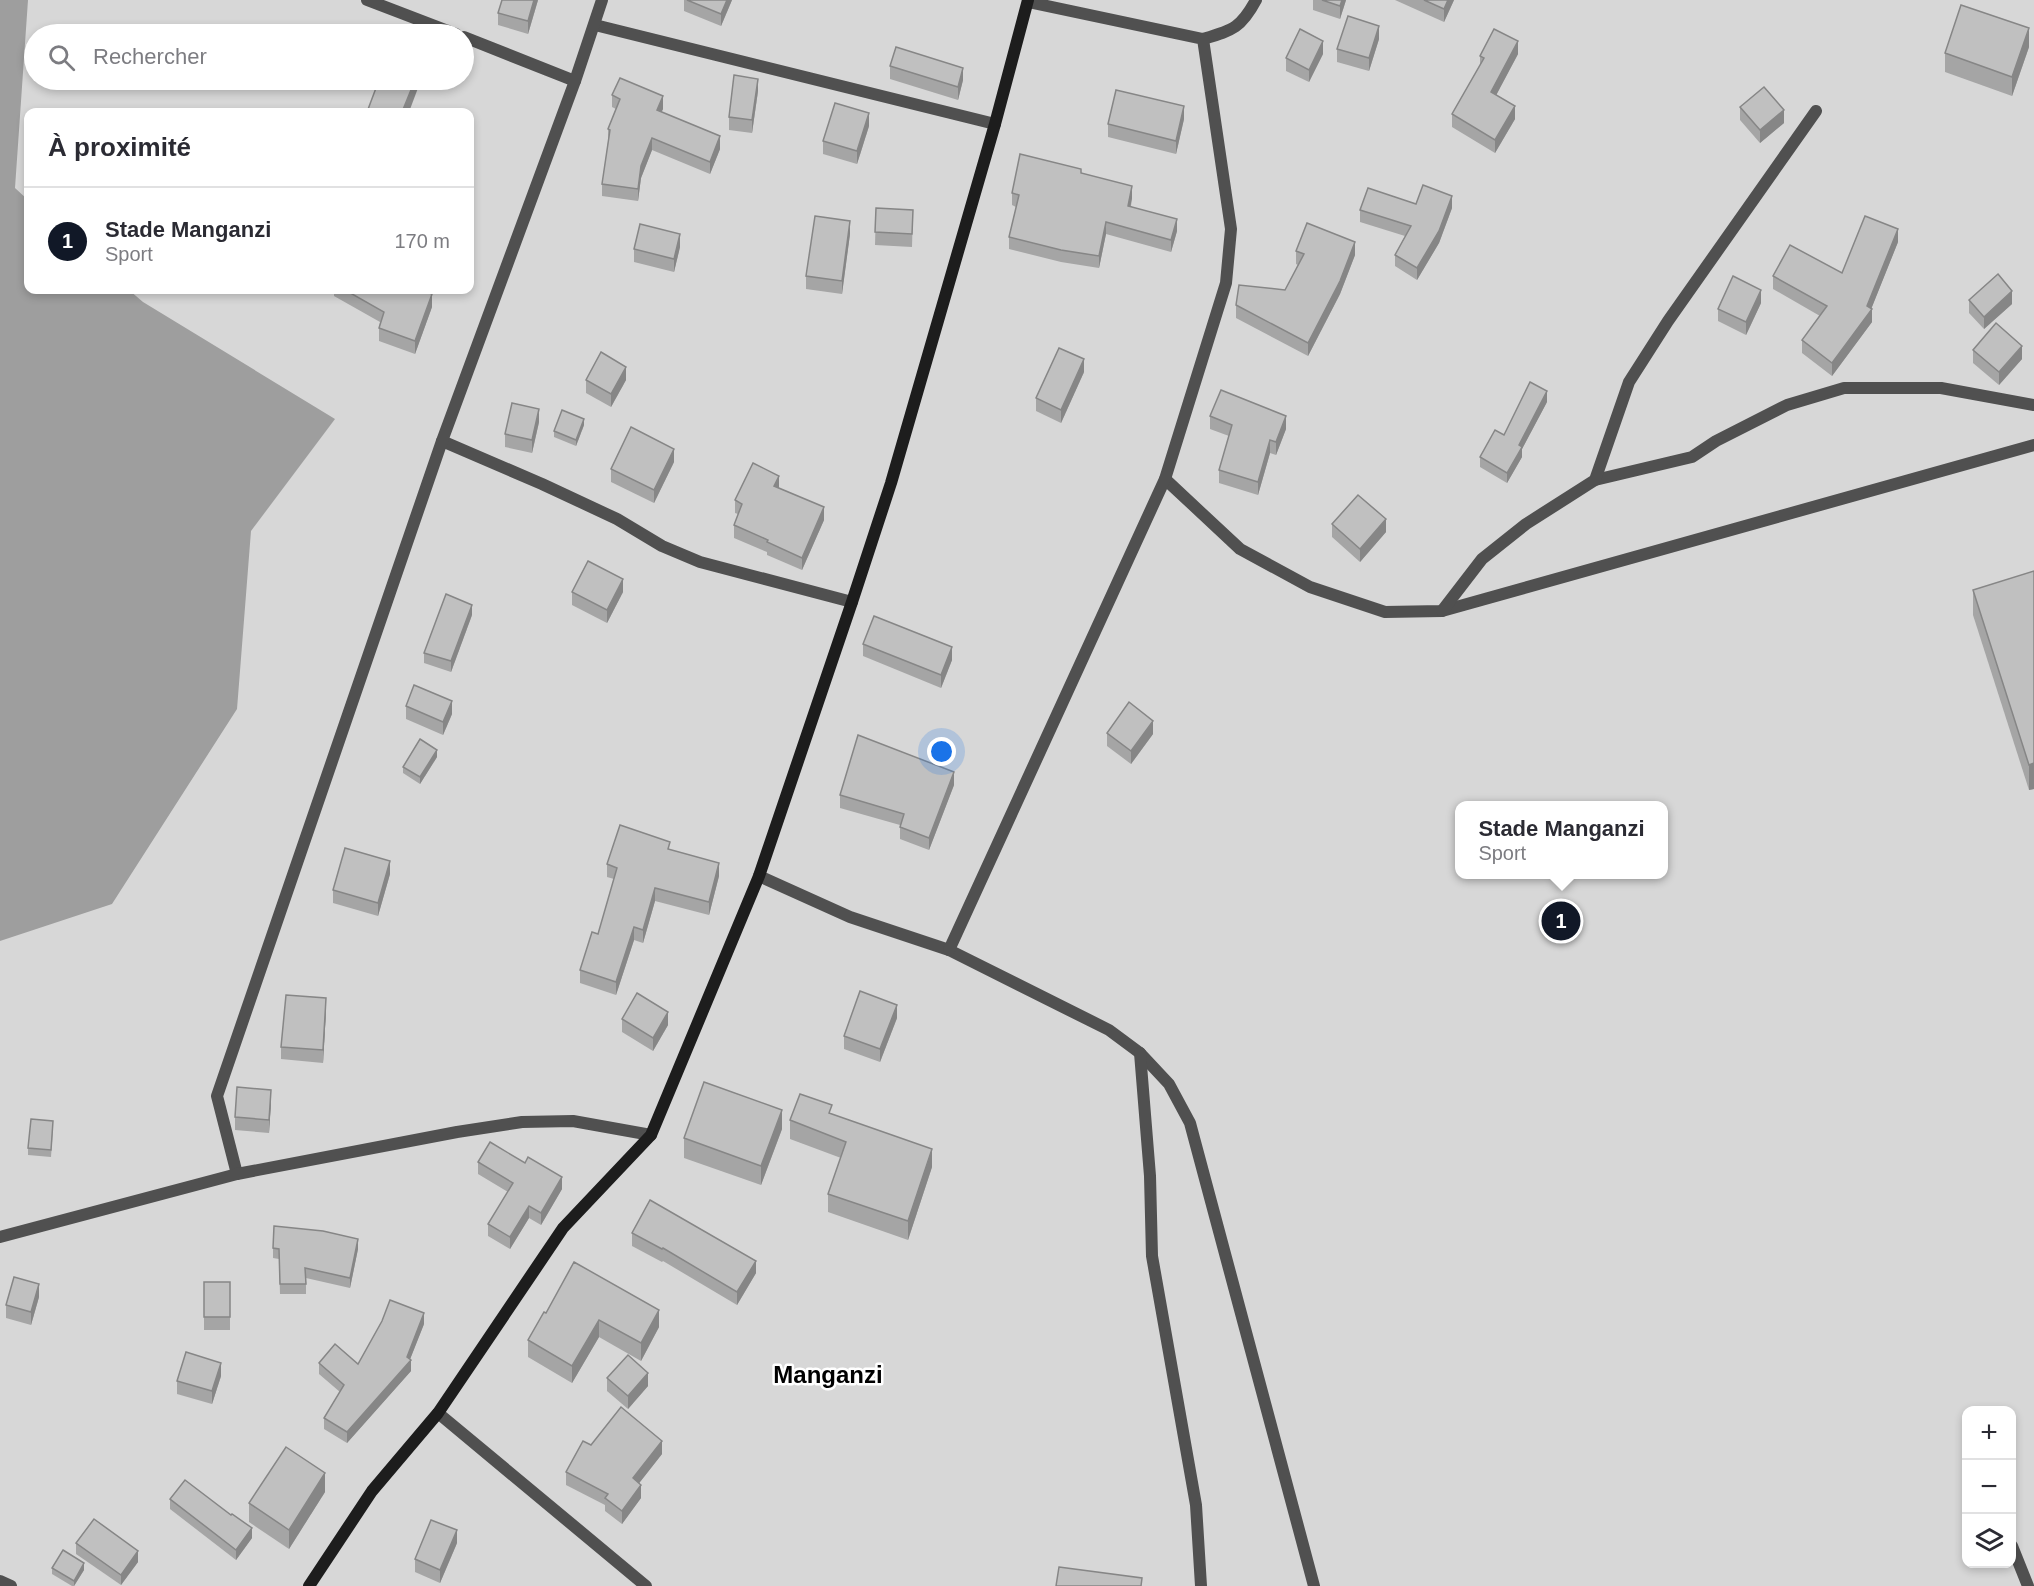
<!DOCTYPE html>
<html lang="fr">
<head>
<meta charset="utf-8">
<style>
	body { margin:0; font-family:Arial,sans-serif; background:#f2f2f3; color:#2b2b33 }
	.controls { position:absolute; right:18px; bottom:18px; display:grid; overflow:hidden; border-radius:12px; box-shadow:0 3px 9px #0003 }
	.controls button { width:54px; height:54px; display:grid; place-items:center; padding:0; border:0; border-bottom:2px solid #e1e1e2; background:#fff; color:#2b2b33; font:30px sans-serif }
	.you { position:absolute; left:942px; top:752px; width:21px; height:21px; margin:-15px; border:4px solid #fff; border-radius:50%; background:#1a73e8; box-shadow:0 0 0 9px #1a73e833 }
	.badge { display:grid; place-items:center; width:39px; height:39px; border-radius:50%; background:#111827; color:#fff; font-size:20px; font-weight:700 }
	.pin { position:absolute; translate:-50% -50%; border:3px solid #fff; box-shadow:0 2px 6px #0006 }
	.popup { position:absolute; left:1455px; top:801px; width:213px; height:78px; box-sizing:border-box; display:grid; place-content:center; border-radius:12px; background:#fff; filter:drop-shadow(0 2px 4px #0005); font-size:20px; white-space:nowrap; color:#7c7c81 }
	.popup b { font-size:22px; color:#2b2b33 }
	.popup::after { content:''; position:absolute; left:50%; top:100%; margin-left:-12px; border:12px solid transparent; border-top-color:#fff }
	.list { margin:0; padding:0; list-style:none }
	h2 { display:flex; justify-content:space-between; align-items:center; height:78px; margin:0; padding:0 24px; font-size:26px }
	h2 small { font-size:20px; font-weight:400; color:#7c7c81 }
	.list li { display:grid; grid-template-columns:39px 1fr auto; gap:18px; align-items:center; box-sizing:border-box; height:108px; padding:0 24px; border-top:2px solid #e1e1e2 }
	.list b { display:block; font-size:22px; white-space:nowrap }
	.list p { margin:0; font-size:20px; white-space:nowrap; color:#7c7c81 }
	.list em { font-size:20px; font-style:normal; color:#7c7c81 }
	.icon { flex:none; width:33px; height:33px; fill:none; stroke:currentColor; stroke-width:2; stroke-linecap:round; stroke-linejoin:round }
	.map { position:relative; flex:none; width:2034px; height:1586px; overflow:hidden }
	.search { position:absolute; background:#fff; box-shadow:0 3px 9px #0003; left:24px; top:24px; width:450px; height:66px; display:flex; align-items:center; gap:15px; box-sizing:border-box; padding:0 21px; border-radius:33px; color:#7c7c81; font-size:22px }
	.panel { position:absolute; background:#fff; box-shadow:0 3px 9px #0003; left:24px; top:108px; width:450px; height:186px; border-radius:12px }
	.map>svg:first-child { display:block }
	.green { fill:#d7d7d7; fill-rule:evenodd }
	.water { fill:#9e9e9e }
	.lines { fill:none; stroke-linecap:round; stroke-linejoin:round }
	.street { stroke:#505050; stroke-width:12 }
	.secondary { stroke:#1d1d1d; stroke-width:12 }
	.wall { fill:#a5a5a5 }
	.shaded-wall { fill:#868686 }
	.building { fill:#c0c0c0; stroke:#868686; stroke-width:1.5 }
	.labels { text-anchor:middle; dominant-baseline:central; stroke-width:5; stroke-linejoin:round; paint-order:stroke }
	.district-label { font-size:24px; font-weight:bold; fill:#000; stroke:#fff }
</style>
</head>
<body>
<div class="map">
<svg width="2034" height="1586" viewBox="0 0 2034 1586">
	<rect width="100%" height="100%" fill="#fff"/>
	<path class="green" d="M0,0H2034V1586H0ZM34,34H464V80H34ZM28,112H470V290H28ZM1459,806H1663V874H1459ZM1966,1410H2012V1564H1966Z"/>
	<polygon class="water" points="0,0 28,0 15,188 28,200 28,290 129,290 143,302 335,419 251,531 237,709 112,904 0,941"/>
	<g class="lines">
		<g class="street">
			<polyline points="367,0 456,34"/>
			<polyline points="595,25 995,124"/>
			<polyline points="464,37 575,81"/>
			<path d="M1203,39C1233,30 1241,28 1256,0"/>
			<polyline points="442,441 542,484 617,519 662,546 700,562 852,602"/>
			<polyline points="1165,479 1240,549 1310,587 1385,612 1442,611 2034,445"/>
			<polyline points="1595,480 1692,457 1716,441 1787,405 1844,388 1941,388 2034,405"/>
			<polyline points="1442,611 1482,559 1526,524 1595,480 1629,382 1668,321 1816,111"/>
			<polyline points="759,876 850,917 949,950 1109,1030 1140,1053 1169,1084 1190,1123 1314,1586"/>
			<polyline points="949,950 1165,479 1226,283 1231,229 1203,39 1028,2"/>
			<polyline points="1140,1053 1150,1176 1152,1256 1196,1505 1201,1586"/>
			<polyline points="237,1174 217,1096 442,441 575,81 602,0"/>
			<polyline points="0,1237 237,1174 457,1132 522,1122 573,1121 651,1135"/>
			<polyline points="438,1413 646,1586"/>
			<polyline points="2012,1546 2028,1586"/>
			<polyline points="0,1581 11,1586"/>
		</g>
		<polyline class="secondary" points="309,1586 372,1491 438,1413 563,1228 651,1135 759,876 852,602 891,483 995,124 1028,0"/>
	</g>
	<g class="wall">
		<polygon points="538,0 528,34 498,25 498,13"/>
		<polygon points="684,0 732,0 721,26 684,11"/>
		<polygon points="1313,0 1346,0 1340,19 1313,10"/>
		<polygon points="1395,0 1454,0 1444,22"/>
		<polygon points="1379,39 1369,71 1337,62 1337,49"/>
		<polygon points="2029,47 2012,96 1945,72 1945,53"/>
		<polygon points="1323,54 1309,82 1286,71 1286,58"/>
		<polygon points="1518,54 1496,95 1515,119 1495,153 1452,127 1452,114 1480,67 1480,56"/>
		<polygon points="890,66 963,80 958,100 890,79"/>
		<polygon points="260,80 290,80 287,89"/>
		<polygon points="428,80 456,80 452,88"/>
		<polygon points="758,91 752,133 729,130 729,117"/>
		<polygon points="612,95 663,109 661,112 720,149 710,174 652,150 641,178 638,201 602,196 602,184 608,142 608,129 616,109 612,107"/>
		<polygon points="1740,107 1784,123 1760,143 1740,120"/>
		<polygon points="1184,119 1176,154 1108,137 1108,124"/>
		<polygon points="869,126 857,164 823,154 823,141"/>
		<polygon points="1081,173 1132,198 1131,206 1177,231 1171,252 1106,234 1099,268 1061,262 1009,249 1009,237 1016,207 1012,205 1012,193"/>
		<polygon points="1416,204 1452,208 1439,243 1417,280 1395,266 1395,255 1405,236 1360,222 1360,210"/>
		<polygon points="876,208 913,210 912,247 875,245"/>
		<polygon points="850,234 842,294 806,289 806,276"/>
		<polygon points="1898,242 1871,309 1872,322 1832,376 1802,353 1802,340 1820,316 1773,289 1773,276 1842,273"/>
		<polygon points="680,247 674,272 634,262 634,249"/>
		<polygon points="1296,251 1355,255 1340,294 1308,356 1236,318 1236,305 1285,290 1298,265 1296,264"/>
		<polygon points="334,290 420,290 432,307 415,354 379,341 379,328 380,322 334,296"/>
		<polygon points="1969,300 2012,304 1984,329 1969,313"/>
		<polygon points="1761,303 1746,335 1718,321 1718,309"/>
		<polygon points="1973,350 2022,359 1999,385 1973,363"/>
		<polygon points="1084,372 1061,423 1036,411 1036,398"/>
		<polygon points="586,380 626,380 611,407 586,393"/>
		<polygon points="1547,402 1522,449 1522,457 1507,483 1480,467 1480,457 1504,435"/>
		<polygon points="1210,416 1286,429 1276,455 1270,453 1258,495 1219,483 1219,470 1229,436 1210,429"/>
		<polygon points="539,422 532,453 505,447 505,434"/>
		<polygon points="584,425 576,446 554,437 554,431"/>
		<polygon points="674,462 654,503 611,482 611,469"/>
		<polygon points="779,488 824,520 802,570 767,555 767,552 734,538 734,525 738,514 735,513 735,500"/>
		<polygon points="1332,524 1386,532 1360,562 1332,537"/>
		<polygon points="2034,571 2034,789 2029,790 1973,615 1973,590"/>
		<polygon points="572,592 623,592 607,623 572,605"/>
		<polygon points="472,615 451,672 424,663 424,653"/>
		<polygon points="863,644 952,660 941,688 863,656"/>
		<polygon points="406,706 452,714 443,735 406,719"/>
		<polygon points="1107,733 1153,734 1131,764 1107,746"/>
		<polygon points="437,757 420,784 403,773 403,767"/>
		<polygon points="954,785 929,850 900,839 900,825 840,808 840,795"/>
		<polygon points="670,850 719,876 709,915 655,901 643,943 634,940 616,995 580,983 580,970 598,934 614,879 607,877 607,864"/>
		<polygon points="390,874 378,916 333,903 333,890"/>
		<polygon points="326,1011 323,1063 281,1059 281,1047"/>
		<polygon points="897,1018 880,1062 844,1049 844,1036"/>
		<polygon points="622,1019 668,1025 653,1051 622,1032"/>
		<polygon points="271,1103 269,1133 235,1130 235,1117"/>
		<polygon points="832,1114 932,1167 908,1240 828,1212 828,1194 841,1158 790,1139 790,1120"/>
		<polygon points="53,1128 51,1157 28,1155 28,1148"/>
		<polygon points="782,1129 761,1185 684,1158 684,1138"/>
		<polygon points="478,1162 562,1189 541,1225 529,1218 510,1249 488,1236 488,1224 508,1192 478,1174"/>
		<polygon points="632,1233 756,1273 737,1305 663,1261 662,1262 632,1246"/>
		<polygon points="273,1248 358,1249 350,1288 306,1278 306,1294 280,1294 279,1259 273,1258"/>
		<rect x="204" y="1282" width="26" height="48"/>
		<polygon points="39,1297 31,1325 6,1318 6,1305"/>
		<polygon points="546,1313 659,1327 641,1361 599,1337 572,1383 528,1357 528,1340"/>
		<polygon points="424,1324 410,1359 411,1371 347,1443 324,1429 324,1418 340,1392 319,1374 319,1363 358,1364"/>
		<polygon points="221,1376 212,1404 177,1394 177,1381"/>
		<polygon points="607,1378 648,1386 628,1409 607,1391"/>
		<polygon points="591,1445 662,1454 639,1483 641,1498 622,1524 605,1511 605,1505 566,1485 566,1472"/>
		<polygon points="325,1492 289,1549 249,1522 249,1503"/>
		<polygon points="170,1499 252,1538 236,1560 170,1509"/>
		<polygon points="76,1543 138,1562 121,1585 76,1554"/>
		<polygon points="457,1543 440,1583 415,1572 415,1559"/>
		<polygon points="52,1568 84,1570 74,1586 72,1586 52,1574"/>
	</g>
	<g class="shaded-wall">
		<polygon points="534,0 538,0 528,34 528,21"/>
		<polygon points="727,0 732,0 721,26 721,14"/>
		<polygon points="1342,0 1346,0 1340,19 1340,6"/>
		<polygon points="1448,0 1454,0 1444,22 1444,9"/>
		<polygon points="1379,26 1379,39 1369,71 1369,58"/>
		<polygon points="2029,28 2029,47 2012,96 2012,77"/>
		<polygon points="1323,41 1323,54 1309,82 1309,70"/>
		<polygon points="1518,41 1518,54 1491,105 1491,92"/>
		<polygon points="963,68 963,80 958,100 958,87"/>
		<polygon points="758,79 758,91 752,133 752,120"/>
		<polygon points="287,80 290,80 287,89"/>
		<polygon points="415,80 421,80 409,112 402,112"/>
		<polygon points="452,80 456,80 452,88"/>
		<polygon points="663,96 663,109 657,122 657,110"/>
		<polygon points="1184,106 1184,119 1176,154 1176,141"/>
		<polygon points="1515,106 1515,119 1495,153 1495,140"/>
		<polygon points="1784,110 1784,123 1760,143 1760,130"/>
		<polygon points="869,113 869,126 857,164 857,151"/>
		<polygon points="720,136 720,149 710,174 710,162"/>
		<polygon points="652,138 652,150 641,178 638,201 638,189 641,166"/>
		<polygon points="1132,186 1132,198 1128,218 1128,206"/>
		<polygon points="1452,196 1452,208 1439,243 1417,280 1417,268"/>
		<polygon points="1177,219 1177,231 1171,252 1171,240"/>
		<polygon points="850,221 850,234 842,294 842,281"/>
		<polygon points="1106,222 1106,234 1099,268 1099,256"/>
		<polygon points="1898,229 1898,242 1870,312 1872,309 1872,322 1832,376 1832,363 1867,306"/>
		<polygon points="680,234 680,247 674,272 674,259"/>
		<polygon points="1355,242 1355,255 1340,294 1308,356 1308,343"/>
		<polygon points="1761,290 1761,303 1746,335 1746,322"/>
		<polygon points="2012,291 2012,304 1984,329 1984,317"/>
		<polygon points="432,294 432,307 415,354 415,341"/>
		<polygon points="2022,346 2022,359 1999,385 1999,372"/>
		<polygon points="1084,359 1084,372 1061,423 1061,410"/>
		<polygon points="626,367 626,380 611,407 611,394"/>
		<polygon points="1547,391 1547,402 1522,449 1522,457 1507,483 1507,473 1519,445"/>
		<polygon points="539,409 539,422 532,453 532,440"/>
		<polygon points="1286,416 1286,429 1276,455 1276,442"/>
		<polygon points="584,419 584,425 576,446 576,440"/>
		<polygon points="1270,440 1270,453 1258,495 1258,482"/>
		<polygon points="674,449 674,462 654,503 654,490"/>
		<polygon points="779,476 779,488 774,486"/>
		<polygon points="824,507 824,520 802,570 802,558"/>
		<polygon points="1386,519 1386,532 1360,562 1360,549"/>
		<polygon points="623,579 623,592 607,623 607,610"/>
		<polygon points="472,605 472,615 451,672 451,661"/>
		<polygon points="952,647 952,660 941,688 941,675"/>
		<polygon points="452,701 452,714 443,735 443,722"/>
		<polygon points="1153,721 1153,734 1131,764 1131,751"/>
		<polygon points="437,750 437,757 420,784 420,777"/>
		<polygon points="2034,763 2034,789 2029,790 2029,765"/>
		<polygon points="954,772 954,785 929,850 929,838"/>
		<polygon points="390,861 390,874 378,916 378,903"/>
		<polygon points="719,863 719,876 709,915 709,902"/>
		<polygon points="655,888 655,901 643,943 643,930"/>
		<polygon points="634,927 634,940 616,995 616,982"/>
		<polygon points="326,998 326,1011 323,1063 323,1050"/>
		<polygon points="897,1005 897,1018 880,1062 880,1049"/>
		<polygon points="668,1012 668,1025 653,1051 653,1038"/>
		<polygon points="271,1090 271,1103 269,1133 269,1120"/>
		<polygon points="782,1110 782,1129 761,1185 761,1166"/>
		<polygon points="932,1149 932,1167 908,1240 908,1221"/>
		<polygon points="562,1177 562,1189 541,1225 541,1213"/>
		<polygon points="529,1206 529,1218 510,1249 510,1237"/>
		<polygon points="358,1239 358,1249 350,1288 350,1278"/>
		<polygon points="756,1261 756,1273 737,1305 737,1292"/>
		<polygon points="39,1284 39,1297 31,1325 31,1312"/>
		<polygon points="659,1310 659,1327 641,1361 641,1343"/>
		<polygon points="424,1313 424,1324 409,1362 411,1360 411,1371 347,1443 347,1432 407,1357"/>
		<polygon points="599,1320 599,1337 572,1383 572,1366"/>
		<polygon points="221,1363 221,1376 212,1404 212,1391"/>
		<polygon points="648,1373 648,1386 628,1409 628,1396"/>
		<polygon points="662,1441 662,1454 633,1491 633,1478"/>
		<polygon points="325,1473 325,1492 289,1549 289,1530"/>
		<polygon points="641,1485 641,1498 622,1524 622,1511"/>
		<polygon points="252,1528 252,1538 236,1560 236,1550"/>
		<polygon points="457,1530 457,1543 440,1583 440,1570"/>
		<polygon points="138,1551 138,1562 121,1585 121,1575"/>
		<polygon points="84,1563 84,1570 74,1586 74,1581"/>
	</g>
	<g class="building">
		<polygon points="502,0 534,0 528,21 498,13"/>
		<polygon points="687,0 727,0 721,14"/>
		<polygon points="1322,0 1342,0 1340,6"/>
		<polygon points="1424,0 1448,0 1444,9"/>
		<polygon points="1961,5 2029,28 2012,77 1945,53"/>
		<polygon points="1348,16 1379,26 1369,58 1337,49"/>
		<polygon points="406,26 429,34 403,34"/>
		<polygon points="1300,29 1323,41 1309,70 1286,58"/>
		<polygon points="1494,29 1518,41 1491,92 1515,106 1495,140 1452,114 1484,58 1480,56"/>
		<polygon points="896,47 963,68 958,87 890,66"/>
		<polygon points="734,75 758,79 752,120 729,117"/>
		<polygon points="620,78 663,96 657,110 720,136 710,162 652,138 641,166 638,189 602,184 610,130 608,129 620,99 612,95"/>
		<polygon points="379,80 415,80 402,112 367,112"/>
		<polygon points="1764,87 1784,110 1760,130 1740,107"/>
		<polygon points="1116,90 1184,106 1176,141 1108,124"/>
		<polygon points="835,103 869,113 857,151 823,141"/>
		<polygon points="1020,154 1081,169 1081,173 1132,186 1128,206 1177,219 1171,240 1106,222 1099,256 1061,250 1009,237 1019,195 1012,193"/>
		<polygon points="1423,185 1452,196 1439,231 1417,268 1395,255 1411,226 1360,210 1368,188 1416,204"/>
		<polygon points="876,208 913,210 912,234 875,232"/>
		<polygon points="815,216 850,221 842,281 806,276"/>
		<polygon points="1865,216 1898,229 1867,306 1872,309 1832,363 1802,340 1827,306 1773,276 1790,245 1842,273"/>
		<polygon points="1307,223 1355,242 1340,281 1308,343 1236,305 1239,285 1285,290 1304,254 1296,251"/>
		<polygon points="640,224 680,234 674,259 634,249"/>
		<polygon points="1998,274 2012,291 1984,317 1969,300"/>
		<polygon points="1733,276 1761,290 1746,322 1718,309"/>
		<polygon points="345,290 420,290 432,294 415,341 379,328 384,312"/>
		<polygon points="1996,323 2022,346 1999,372 1973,350"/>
		<polygon points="1059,348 1084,359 1061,410 1036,398"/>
		<polygon points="601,352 626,367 611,394 586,380"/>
		<polygon points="1530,382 1547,391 1519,445 1522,447 1507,473 1480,457 1495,430 1504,435"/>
		<polygon points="1221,390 1286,416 1276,442 1270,440 1258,482 1219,470 1232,425 1210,416"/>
		<polygon points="512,403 539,409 532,440 505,434"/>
		<polygon points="562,410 584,419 576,440 554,431"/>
		<polygon points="631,427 674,449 654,490 611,469"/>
		<polygon points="753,463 779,476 774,486 824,507 802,558 767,542 768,540 734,525 742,504 735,500"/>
		<polygon points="1358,495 1386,519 1360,549 1332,524"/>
		<polygon points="588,561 623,579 607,610 572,592"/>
		<polygon points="2034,571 2034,763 2029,765 1973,590"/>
		<polygon points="446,594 472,605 451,661 424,653"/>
		<polygon points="874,616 952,647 941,675 863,644"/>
		<polygon points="414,685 452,701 443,722 406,706"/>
		<polygon points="1129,702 1153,721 1131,751 1107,733"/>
		<polygon points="858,735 954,772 929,838 900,827 904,814 840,795"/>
		<polygon points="420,739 437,750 420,777 403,767"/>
		<polygon points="620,825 670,842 668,849 719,863 709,902 655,888 643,930 634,927 616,982 580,970 592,932 598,934 617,868 607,864"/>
		<polygon points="345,848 390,861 378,903 333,890"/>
		<polygon points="860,991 897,1005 880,1049 844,1036"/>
		<polygon points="637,993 668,1012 653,1038 622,1019"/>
		<polygon points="286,995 326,998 323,1050 281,1047"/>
		<polygon points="704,1082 782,1110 761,1166 684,1138"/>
		<polygon points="237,1087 271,1090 269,1120 235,1117"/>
		<polygon points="800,1094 832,1105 829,1113 932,1149 908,1221 828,1194 846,1142 790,1120"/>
		<polygon points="31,1119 53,1121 51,1150 28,1148"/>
		<polygon points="490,1142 525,1163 528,1157 562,1177 541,1213 529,1206 510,1237 488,1224 513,1183 478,1162"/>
		<polygon points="650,1200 756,1261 737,1292 663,1248 662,1249 632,1233"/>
		<polygon points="274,1226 323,1231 358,1239 350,1278 305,1268 306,1284 280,1284 279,1249 273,1248"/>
		<polygon points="574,1262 659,1310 641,1343 599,1320 572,1366 528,1340 544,1312 546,1313"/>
		<polygon points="14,1277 39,1284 31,1312 6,1305"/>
		<rect x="204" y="1282" width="26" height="35"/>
		<polygon points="390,1300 424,1313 407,1357 411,1360 347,1432 324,1418 344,1385 319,1363 335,1344 358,1364 382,1321"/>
		<polygon points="186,1352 221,1363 212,1391 177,1381"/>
		<polygon points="628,1355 648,1373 628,1396 607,1378"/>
		<polygon points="621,1407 662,1441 633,1478 641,1485 622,1511 605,1498 608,1494 566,1472 583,1441 591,1445"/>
		<polygon points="286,1447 325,1473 289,1530 249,1503"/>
		<polygon points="185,1480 231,1515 232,1514 252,1528 236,1550 170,1499"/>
		<polygon points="94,1519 138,1551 121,1575 76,1543"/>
		<polygon points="431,1520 457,1530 440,1570 415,1559"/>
		<polygon points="63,1550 84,1563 74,1581 52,1568"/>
		<polygon points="1059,1567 1142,1578 1141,1586 1056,1586"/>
	</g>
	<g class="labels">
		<g class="district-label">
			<text x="828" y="1374">Manganzi</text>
		</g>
	</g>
</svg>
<div class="controls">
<button>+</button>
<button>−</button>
<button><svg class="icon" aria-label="layers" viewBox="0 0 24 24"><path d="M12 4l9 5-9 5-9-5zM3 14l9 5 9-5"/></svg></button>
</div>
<div class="you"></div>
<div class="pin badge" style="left:1561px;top:921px">1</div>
<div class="popup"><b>Stade Manganzi</b>Sport</div>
<div class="search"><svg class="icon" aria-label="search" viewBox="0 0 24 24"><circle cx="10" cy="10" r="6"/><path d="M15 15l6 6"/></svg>Rechercher</div>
<section class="panel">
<h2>À proximité<small></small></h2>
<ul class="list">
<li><span class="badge">1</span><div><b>Stade Manganzi</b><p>Sport</p></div><em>170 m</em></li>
</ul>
</section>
</div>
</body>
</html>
